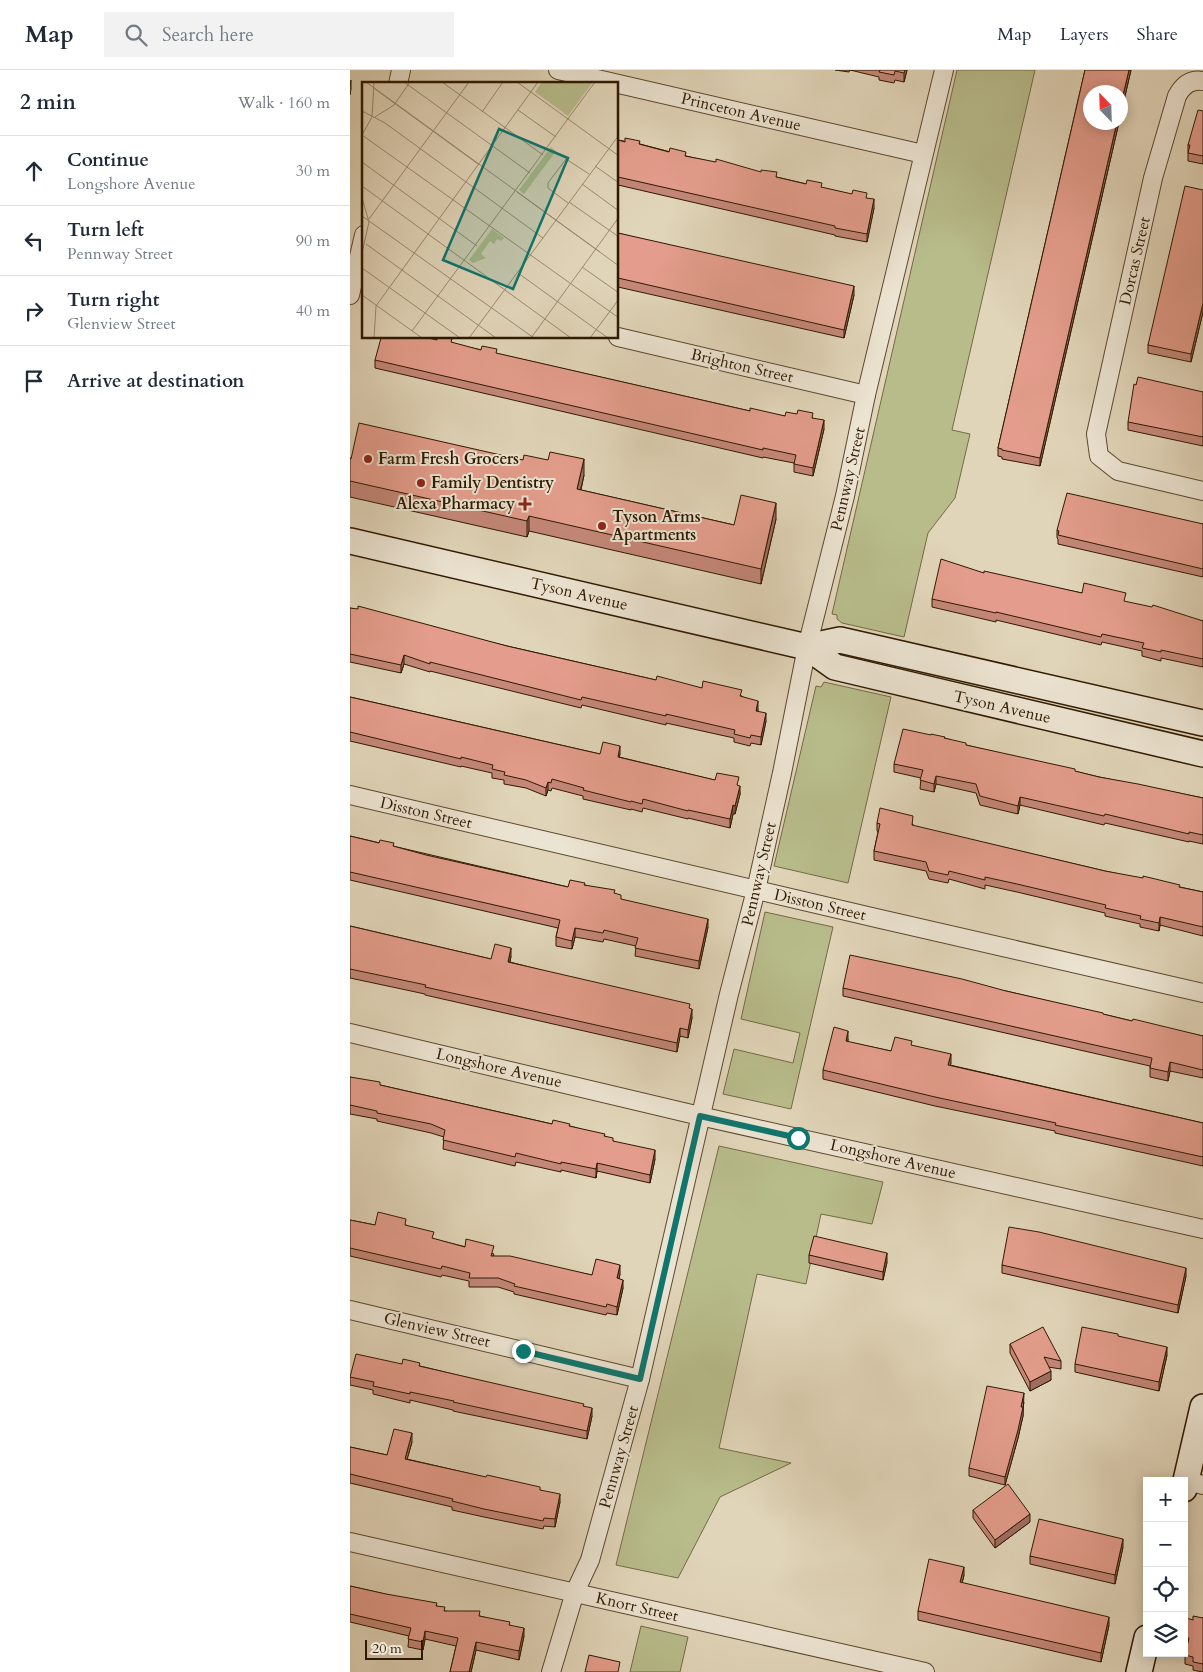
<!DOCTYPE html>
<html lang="en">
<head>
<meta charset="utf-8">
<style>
	body { margin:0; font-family:Cardo,serif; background:#f2f2f3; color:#1f2937 }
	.controls { position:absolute; right:15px; bottom:15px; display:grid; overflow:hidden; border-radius:0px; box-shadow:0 2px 12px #0003 }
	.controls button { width:45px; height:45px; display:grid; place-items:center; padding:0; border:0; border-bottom:1px solid #e0e1e3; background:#fff; color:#1f2937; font:25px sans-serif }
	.compass { position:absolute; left:733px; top:15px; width:45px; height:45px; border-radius:50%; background:#fff; box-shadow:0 2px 12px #0003; rotate:337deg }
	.scale { position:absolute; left:15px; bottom:12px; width:58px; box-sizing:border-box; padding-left:5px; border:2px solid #2f1900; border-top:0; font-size:14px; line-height:18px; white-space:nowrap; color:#2f1900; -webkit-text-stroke:4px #ece4d2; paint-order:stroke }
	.stop { position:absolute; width:15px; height:15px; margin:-11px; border:4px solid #0f766e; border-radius:50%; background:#fff }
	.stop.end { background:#0f766e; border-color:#fff; box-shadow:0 1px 5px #0008 }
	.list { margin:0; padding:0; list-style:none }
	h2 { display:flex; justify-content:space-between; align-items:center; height:65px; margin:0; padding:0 20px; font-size:21px }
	h2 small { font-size:16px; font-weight:400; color:#747a83 }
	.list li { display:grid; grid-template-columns:32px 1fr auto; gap:15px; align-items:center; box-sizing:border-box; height:70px; padding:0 20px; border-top:1px solid #e0e1e3 }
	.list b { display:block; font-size:19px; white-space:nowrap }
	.list p { margin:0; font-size:16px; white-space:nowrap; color:#747a83 }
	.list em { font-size:16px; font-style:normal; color:#747a83 }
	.icon { flex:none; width:28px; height:28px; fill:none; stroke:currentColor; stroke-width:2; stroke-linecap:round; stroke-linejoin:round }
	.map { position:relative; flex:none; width:853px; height:1602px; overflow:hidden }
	header { display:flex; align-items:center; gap:30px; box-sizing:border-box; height:70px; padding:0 25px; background:#fff; border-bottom:1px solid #e0e1e3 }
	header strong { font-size:24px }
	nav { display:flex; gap:28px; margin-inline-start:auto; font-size:18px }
	.search { width:350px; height:45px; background:#f2f2f3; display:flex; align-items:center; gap:12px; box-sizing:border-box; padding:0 18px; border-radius:0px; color:#747a83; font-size:19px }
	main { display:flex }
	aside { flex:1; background:#fff }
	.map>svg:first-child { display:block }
	.green { fill:#b8bc8b; stroke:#746a46 }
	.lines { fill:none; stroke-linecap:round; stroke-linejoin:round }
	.street-casing { stroke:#5c482e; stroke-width:20 }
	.secondary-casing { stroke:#2f1900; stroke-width:28 }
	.street { stroke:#ece4d2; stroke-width:18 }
	.secondary { stroke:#ece4d2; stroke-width:25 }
	.wall { fill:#c48778; stroke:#2f1900 }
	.shaded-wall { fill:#a06e62; stroke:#2f1900 }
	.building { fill:#e49d8c; stroke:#2f1900 }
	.route { stroke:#0f766e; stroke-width:6 }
	.poi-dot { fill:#8f2418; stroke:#ece4d2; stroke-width:2 }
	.labels { text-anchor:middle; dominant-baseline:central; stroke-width:4; stroke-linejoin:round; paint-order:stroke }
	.street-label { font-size:16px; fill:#2f1900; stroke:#ece4d2 }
	.poi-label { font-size:16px; font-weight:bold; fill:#2f1900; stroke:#ece4d2; text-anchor:start }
	.inset-road { fill:none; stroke:#9a8a6f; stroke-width:1 }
	.view { fill:#0f766e; fill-opacity:0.15; stroke:#0f766e; stroke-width:2.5 }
	.inset-edge { fill:none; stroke:#2f1900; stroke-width:2.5 }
</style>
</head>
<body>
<header>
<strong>Map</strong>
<div class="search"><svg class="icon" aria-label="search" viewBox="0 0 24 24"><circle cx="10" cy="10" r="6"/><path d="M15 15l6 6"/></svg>Search here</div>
<nav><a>Map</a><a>Layers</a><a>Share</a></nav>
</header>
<main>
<aside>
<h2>2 min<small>Walk · 160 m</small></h2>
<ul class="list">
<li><svg class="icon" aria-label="ahead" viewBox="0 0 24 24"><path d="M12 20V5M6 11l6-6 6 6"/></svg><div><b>Continue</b><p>Longshore Avenue</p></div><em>30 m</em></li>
<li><svg class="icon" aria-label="left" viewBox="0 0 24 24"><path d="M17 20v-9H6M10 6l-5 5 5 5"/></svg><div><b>Turn left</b><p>Pennway Street</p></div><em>90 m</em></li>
<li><svg class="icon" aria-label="right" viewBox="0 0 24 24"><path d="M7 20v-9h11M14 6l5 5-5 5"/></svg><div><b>Turn right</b><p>Glenview Street</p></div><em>40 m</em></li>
<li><svg class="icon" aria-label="arrive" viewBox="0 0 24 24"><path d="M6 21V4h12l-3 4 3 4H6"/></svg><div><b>Arrive at destination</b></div></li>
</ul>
</aside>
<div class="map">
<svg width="853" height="1602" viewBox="0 0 853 1602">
	<rect width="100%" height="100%" fill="#e1d5b9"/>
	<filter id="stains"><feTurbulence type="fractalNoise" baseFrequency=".004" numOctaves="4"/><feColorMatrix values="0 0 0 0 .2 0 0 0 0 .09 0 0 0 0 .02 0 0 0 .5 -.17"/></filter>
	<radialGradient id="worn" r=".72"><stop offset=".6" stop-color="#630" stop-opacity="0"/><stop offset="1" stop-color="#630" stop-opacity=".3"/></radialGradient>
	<g class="green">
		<polygon points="607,0 685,0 602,360 620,364 605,428 578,463 554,567 492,553 487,549 487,545 482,544"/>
		<polygon points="474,612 541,627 498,813 424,796 466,616 471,617"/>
		<polygon points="415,842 483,857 441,1039 373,1024 384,979 443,993 450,963 391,949"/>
		<polygon points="369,1076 533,1112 522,1154 471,1144 456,1214 407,1204 369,1378 441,1393 370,1427 328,1508 266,1495"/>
		<polygon points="291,1556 338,1567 330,1602 280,1602"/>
	</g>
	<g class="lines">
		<defs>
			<g id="street">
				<polyline points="208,0 573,84"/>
				<path d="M853,11C841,9 833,15 827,26L803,108L746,364L749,386L768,401L853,421"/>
				<polyline points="48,14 51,0"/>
				<polyline points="0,225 14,165"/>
				<polyline points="268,267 516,325"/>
				<polyline points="0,725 526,848 853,923"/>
				<polyline points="0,963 350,1046 853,1159"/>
				<polyline points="0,1240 290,1309"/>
				<polyline points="836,1411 853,1415"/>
				<polyline points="0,1472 575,1602"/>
				<polyline points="201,1602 225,1522 240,1490 290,1309 379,924 406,820 432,703 457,577 495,426 516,325 594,0"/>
			</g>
			<g id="secondary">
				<polyline points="0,471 457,577 485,597 853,684"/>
				<polyline points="457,577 490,570 853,653"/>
				<polyline points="834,1419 853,1337"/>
				<polyline points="789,1602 797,1568"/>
			</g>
		</defs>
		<use href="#street" class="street-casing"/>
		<use href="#secondary" class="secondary-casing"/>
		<use href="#street" class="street"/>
		<use href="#secondary" class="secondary"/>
	</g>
	<g class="wall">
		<polygon points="485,0 500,0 499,2"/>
		<polygon points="500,0 557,0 554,12 545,10 544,13 529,10 529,7"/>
		<polygon points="735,0 781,0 690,396 652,389 652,387 648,386 648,378"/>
		<polygon points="853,41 853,94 838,91 838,75"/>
		<polygon points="268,70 290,74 336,86 517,128 524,138 517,172 485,166 485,165 268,115"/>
		<polygon points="853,120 853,242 841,292 798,283 798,275"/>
		<polygon points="268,163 504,225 494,268 268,217"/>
		<polygon points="87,270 400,341 435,346 463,348 474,359 463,406 444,402 444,393 413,387 413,388 25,298 25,290"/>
		<polygon points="853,322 853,376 778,360 778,352"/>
		<polygon points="0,388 234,405 231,420 384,455 426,449 411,514 179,461 177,467 0,427"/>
		<polygon points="853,454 853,507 708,474 708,469 707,468 707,460"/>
		<polygon points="634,503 776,532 853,551 853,597 811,588 811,591 792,586 792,581 752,572 751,575 646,550 646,552 582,537 582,529"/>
		<polygon points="0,538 157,576 306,610 392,626 408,639 408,641 416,651 411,675 401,673 400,676 384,672 384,668 316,653 316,655 232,635 231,638 80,601 80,602 54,594 51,603 0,592"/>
		<polygon points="0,627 250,684 270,684 269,687 389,716 390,724 385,744 383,744 380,758 338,748 338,749 293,738 292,742 281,739 281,740 233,729 233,726 202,718 201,721 198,720 196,726 176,718 154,714 154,710 142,708 142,703 111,696 111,697 0,671"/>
		<polygon points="595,668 616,675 749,707 853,728 853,774 839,771 839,772 755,753 754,755 670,735 668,744 630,735 626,723 586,714 584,722 570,719 571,708 544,702 544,694"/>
		<polygon points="527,753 563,754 563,756 755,801 853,822 853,866 810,855 809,861 790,857 790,854 755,846 755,843 667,822 635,815 635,819 599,809 598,813 579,809 576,801 524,790 524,781 528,762 527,761"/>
		<polygon points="0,766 218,817 235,815 265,824 271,829 358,857 349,899 285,886 286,876 254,869 253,872 225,867 222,879 206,876 206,867 208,858 0,810"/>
		<polygon points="0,856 141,889 161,886 160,892 340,939 342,948 338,968 330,966 327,982 75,925 75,924 0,908"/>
		<polygon points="493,918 656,921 782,951 853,966 853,1008 820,1001 818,1011 800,1007 800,996 493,926"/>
		<polygon points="498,969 498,972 541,981 562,976 601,993 600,995 853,1053 853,1096 705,1063 705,1061 585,1036 473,1009 473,1000"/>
		<polygon points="0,1007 30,1015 202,1054 220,1056 255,1066 263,1071 305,1089 300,1113 247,1101 246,1108 211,1100 211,1102 166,1092 165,1096 93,1079 94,1067 81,1063 27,1051 27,1049 0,1044"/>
		<polygon points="0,1150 25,1155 56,1155 84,1169 144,1184 143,1186 242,1205 270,1204 269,1209 273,1218 267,1245 257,1243 256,1245 164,1224 164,1222 148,1217 119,1217 119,1211 92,1205 91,1207 0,1186"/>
		<polygon points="459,1185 537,1192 533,1210 459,1193"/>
		<polygon points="652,1195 836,1206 828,1243 652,1203"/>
		<polygon points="768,1266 817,1285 809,1321 725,1302 725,1294"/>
		<polygon points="660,1274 711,1291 711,1299 698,1297 701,1310 680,1321 660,1283"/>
		<polygon points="52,1294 70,1296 234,1336 242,1346 237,1369 103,1341 103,1340 60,1330 60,1333 23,1324 23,1320 0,1315 0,1307"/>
		<polygon points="674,1332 673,1338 673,1346 668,1368 655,1415 619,1406 619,1398"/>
		<polygon points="62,1372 57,1389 190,1420 210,1432 205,1457 194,1456 193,1459 134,1447 102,1440 102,1437 0,1413 0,1377 37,1385"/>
		<polygon points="623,1440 680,1452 645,1478 623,1448"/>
		<polygon points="773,1477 765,1514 680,1494 680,1486"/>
		<polygon points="614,1505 612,1513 759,1555 751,1592 568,1550 568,1541"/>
		<polygon points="0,1516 87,1536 95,1541 130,1546 160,1555 174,1566 169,1590 126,1580 121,1602 100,1602 106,1576 75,1569 73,1580 58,1577 59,1566 0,1552"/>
		<polygon points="853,1548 853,1602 852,1602 843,1600 843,1596 835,1594 835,1585 837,1576 834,1575 834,1555 843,1550"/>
	</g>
	<g class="shaded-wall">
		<polygon points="555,0 557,0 554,12 554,3"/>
		<polygon points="779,0 781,0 770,47 770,38"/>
		<polygon points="1,10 1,19 0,25 0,17"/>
		<polygon points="767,52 769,52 690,396 690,388"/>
		<polygon points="524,129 524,138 517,172 517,164"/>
		<polygon points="504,216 504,225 494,268 494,260"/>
		<polygon points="853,233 853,242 841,292 841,284"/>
		<polygon points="474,350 474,359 463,406 463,398"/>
		<polygon points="234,389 234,405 227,435 227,419"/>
		<polygon points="426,433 426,449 411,514 411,499"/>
		<polygon points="179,446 179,461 177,467 177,451"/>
		<polygon points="54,585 54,594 51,603 51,595"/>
		<polygon points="408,631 408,639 406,649 406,641"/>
		<polygon points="416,643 416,651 411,675 411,667"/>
		<polygon points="270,676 270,684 268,695 268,687"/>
		<polygon points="586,706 586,714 584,722 584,714"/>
		<polygon points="198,712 198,720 196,726 196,718"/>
		<polygon points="390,716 390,724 385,744 385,736"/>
		<polygon points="670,727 670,735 668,744 668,736"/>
		<polygon points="383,735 383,744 380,758 380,749"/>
		<polygon points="810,847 810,855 809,861 809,853"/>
		<polygon points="358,849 358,857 349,899 349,891"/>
		<polygon points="225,858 225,867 222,879 222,871"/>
		<polygon points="161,878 161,886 158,900 158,892"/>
		<polygon points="342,939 342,948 338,968 338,960"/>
		<polygon points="330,958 330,966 327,982 327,973"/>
		<polygon points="498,961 498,969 496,980 496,971"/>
		<polygon points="601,984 601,993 598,1003 598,995"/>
		<polygon points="820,992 820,1001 818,1011 818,1002"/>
		<polygon points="305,1080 305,1089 300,1113 300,1105"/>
		<polygon points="247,1093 247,1101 246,1108 246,1099"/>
		<polygon points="537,1183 537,1192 533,1210 533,1202"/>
		<polygon points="270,1195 270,1204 267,1217 267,1208"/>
		<polygon points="836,1198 836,1206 828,1243 828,1235"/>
		<polygon points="273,1210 273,1218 267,1245 267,1237"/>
		<polygon points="817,1277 817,1285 809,1321 809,1312"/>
		<polygon points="701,1301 701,1310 680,1321 680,1312"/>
		<polygon points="674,1323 673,1346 668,1368 655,1415 655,1407"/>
		<polygon points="242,1338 242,1346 237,1369 237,1361"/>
		<polygon points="62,1363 62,1372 55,1397 55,1389"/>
		<polygon points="210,1424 210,1432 205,1457 205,1449"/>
		<polygon points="680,1444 680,1452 645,1478 645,1470"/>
		<polygon points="773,1469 773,1477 765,1514 765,1505"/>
		<polygon points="614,1497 614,1505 610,1521 610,1512"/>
		<polygon points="759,1547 759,1555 751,1592 751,1583"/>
		<polygon points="174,1558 174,1566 169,1590 169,1581"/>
		<polygon points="75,1561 75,1569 73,1580 73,1572"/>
		<polygon points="126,1572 126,1580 121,1602 119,1602"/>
	</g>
	<g class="building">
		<polygon points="530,0 555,0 554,3 545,1 544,5 529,2"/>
		<polygon points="735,0 779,0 770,38 770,22 740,22 740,52 767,52 690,388 652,380 652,379 648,378"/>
		<polygon points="848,40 853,41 853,86 838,83 840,75 838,75"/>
		<polygon points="275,68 290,71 289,74 319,82 320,78 336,82 335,86 366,92 366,89 411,102 411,100 427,102 426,107 456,114 457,110 472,113 471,117 502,124 503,120 517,123 516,128 524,129 517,164 485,158 485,156 268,107 268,70 275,72"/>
		<polygon points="835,116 853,120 853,233 841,284 798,275"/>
		<polygon points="268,163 504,216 494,260 268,208"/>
		<polygon points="31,268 78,268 87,270 87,268 97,268 102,269 101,272 131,280 132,276 147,279 146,283 400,341 400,338 435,346 436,342 447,344 448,340 463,343 462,348 474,350 463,398 444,394 446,385 413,378 413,380 25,290"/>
		<polygon points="788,307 853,322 853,367 778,352 784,314 786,315"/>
		<polygon points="9,353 173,390 174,385 198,390 200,382 234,389 227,419 384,455 391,425 426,433 411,499 179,446 177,451 0,411 0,388 1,389"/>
		<polygon points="717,423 853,454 853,499 708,465 709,461 707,460"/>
		<polygon points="591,489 634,503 634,501 732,523 734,513 776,523 774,531 802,537 803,535 853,551 853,589 811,580 811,582 792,578 794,573 752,564 751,567 646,542 646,543 582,529"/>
		<polygon points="8,536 157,576 306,610 307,606 352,618 353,611 392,620 390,626 408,631 406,641 416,643 411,667 401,665 400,668 384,664 385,660 316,644 316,646 232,627 231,630 80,592 80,594 54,585 51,595 0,584 0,538 8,539"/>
		<polygon points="0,627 250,684 253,672 270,676 268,687 365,710 367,703 389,707 387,715 390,716 385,736 383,735 380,749 338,740 338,741 293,729 292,734 281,731 281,732 233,720 234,718 202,709 201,713 198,712 196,718 176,710 154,705 155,702 142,699 143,695 111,687 111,689 0,662"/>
		<polygon points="553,659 581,665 581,664 595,667 594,668 616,673 616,675 725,699 725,701 749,707 788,714 853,728 853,765 839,762 839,764 755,744 754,746 670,727 668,736 630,726 626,714 586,706 584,714 570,710 573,700 544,694"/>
		<polygon points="530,738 563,746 562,755 755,801 793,808 793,806 830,815 829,817 853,822 853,857 810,847 809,853 790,849 791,846 755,838 756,835 667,814 635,807 635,810 599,801 598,805 579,801 576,792 524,781 530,754 527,753"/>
		<polygon points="0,766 29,773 30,770 44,773 43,776 76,785 218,817 220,810 235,813 234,815 265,820 264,823 271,825 271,829 358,849 349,891 285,878 288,868 254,860 253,863 225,858 222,871 206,867 210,850 0,802"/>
		<polygon points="0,856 141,889 145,874 161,878 158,892 340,934 339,938 342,939 338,960 330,958 327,973 75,917 76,915 0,899"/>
		<polygon points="500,885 612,909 656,921 753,943 753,944 782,951 783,949 853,966 853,1000 820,992 818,1002 800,998 802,988 493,918"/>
		<polygon points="484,957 498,961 496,971 541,981 545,967 562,971 561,975 601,984 598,995 853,1053 853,1087 705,1055 706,1053 585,1027 473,1000"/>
		<polygon points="0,1007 30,1012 30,1015 202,1054 203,1050 220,1054 219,1056 255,1064 254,1066 263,1068 263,1071 305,1080 300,1105 247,1093 246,1099 211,1092 211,1094 166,1083 165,1087 93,1070 95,1060 81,1054 27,1043 27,1041 0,1035"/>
		<polygon points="28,1142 56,1149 55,1155 84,1162 82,1168 115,1177 116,1169 144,1176 141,1186 160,1186 242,1205 246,1189 270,1195 267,1208 273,1210 267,1237 257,1234 256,1237 164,1216 165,1214 148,1208 119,1208 120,1203 92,1196 91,1199 0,1178 0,1150 25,1155"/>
		<polygon points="659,1157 689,1162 836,1198 828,1235 652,1195"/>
		<polygon points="464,1166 537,1183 533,1202 459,1185"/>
		<polygon points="693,1257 711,1291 694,1287 701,1301 680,1312 660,1274"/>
		<polygon points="732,1257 768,1264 768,1266 817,1277 809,1312 725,1294"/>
		<polygon points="6,1284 52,1294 53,1289 70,1293 69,1296 234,1334 233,1336 242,1338 237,1361 103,1332 104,1331 60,1322 60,1324 23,1316 24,1312 0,1307"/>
		<polygon points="637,1316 674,1323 671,1337 673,1337 668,1360 655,1407 619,1398"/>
		<polygon points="44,1359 62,1363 55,1389 136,1407 137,1405 190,1417 190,1420 210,1424 205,1449 194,1448 193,1451 134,1439 102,1431 103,1429 0,1404 0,1377 37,1385"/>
		<polygon points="658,1414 680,1444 645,1470 623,1440"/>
		<polygon points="689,1449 773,1469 765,1505 680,1486"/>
		<polygon points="579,1489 614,1497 610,1512 759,1547 751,1583 568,1541"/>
		<polygon points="0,1516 36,1524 87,1533 86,1536 95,1537 94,1541 130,1541 129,1546 160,1552 159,1555 174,1558 169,1581 126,1572 119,1602 100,1602 108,1568 75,1561 73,1572 58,1569 61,1558 0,1544"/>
		<polygon points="843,1546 853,1548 853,1594 843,1592 843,1587 835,1585 839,1568 834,1567 834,1555 836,1548 843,1550"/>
		<polygon points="239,1585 270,1592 268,1602 235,1602"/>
	</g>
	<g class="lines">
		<polyline class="route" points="173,1281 290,1309 350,1046 448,1068"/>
	</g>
	<g class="poi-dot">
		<circle cx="18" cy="389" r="5"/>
		<circle cx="71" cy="413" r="5"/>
		<path d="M172.5 426.5h5v5h5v5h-5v5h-5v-5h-5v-5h5z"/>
		<circle cx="252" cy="456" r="5"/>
	</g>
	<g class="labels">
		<g class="street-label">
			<text transform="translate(391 42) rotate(13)">Princeton Avenue</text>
			<text transform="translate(785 191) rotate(-77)">Dorcas Street</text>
			<text transform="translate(392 296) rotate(13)">Brighton Street</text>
			<text transform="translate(498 409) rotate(-77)">Pennway Street</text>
			<text transform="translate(229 524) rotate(13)">Tyson Avenue</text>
			<text transform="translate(652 637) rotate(13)">Tyson Avenue</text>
			<text transform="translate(76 743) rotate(13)">Disston Street</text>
			<text transform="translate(409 804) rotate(-77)">Pennway Street</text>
			<text transform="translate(470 835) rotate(13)">Disston Street</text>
			<text transform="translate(149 998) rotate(13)">Longshore Avenue</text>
			<text transform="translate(543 1089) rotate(13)">Longshore Avenue</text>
			<text transform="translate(87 1260) rotate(13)">Glenview Street</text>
			<text transform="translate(269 1387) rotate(-74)">Pennway Street</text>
			<text transform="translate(287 1537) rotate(13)">Knorr Street</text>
		</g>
		<g class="poi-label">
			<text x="28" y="389">Farm Fresh Grocers</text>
			<text x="81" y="413">Family Dentistry</text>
			<text x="165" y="434" text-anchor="end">Alexa Pharmacy</text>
			<text x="262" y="447">Tyson Arms<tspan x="262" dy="18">Apartments</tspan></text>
		</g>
	</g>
	<g transform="translate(12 12)">
		<rect width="256" height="256" fill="#e1d5b9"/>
		<path d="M180,0H231L206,34L173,10ZM189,65L194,69L162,112L157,108ZM130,147L142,156L139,159L135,157L132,162L128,159L119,172L124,176L111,181L107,178Z" fill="#b8bc8b"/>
		<path class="inset-road" d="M4,0L238,170M42,0L168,91M80,0L181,73M155,0L257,74M13,7L116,82M156,28L194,55M0,29L23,41L181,156M120,30L141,0M13,35L32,23L48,0M0,53L257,236M0,53L10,35L12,0M0,80L115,164M233,84L257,101M220,102L257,129M0,104L209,256M155,110L257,184M0,116L7,140L0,171M207,120L257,155M206,121L186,106V101L204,77L227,92M0,134L172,256M7,137L107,0M4,162L134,256M220,185L257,211M0,186L98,256M156,191L246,256M0,213L60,256M14,224L176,0M50,249L233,0M12,256L14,224M107,256L257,53M169,256L257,135M228,256L257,217"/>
		<path class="view" d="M137,47L206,76L151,207L81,178Z"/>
		<rect width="256" height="256" class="inset-edge"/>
	</g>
	<rect width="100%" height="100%" filter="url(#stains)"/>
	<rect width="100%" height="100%" fill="url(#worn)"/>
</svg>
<div class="controls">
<button>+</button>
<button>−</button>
<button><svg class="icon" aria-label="locate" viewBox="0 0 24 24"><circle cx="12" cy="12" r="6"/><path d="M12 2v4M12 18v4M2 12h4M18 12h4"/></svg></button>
<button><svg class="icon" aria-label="layers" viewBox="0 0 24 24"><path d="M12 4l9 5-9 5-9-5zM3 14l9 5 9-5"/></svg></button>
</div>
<svg class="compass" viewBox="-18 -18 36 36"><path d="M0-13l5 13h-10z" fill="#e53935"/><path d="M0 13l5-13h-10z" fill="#747a83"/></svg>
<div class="scale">20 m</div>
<div class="stop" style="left:448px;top:1068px"></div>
<div class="stop end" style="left:173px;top:1281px"></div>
</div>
</main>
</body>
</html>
